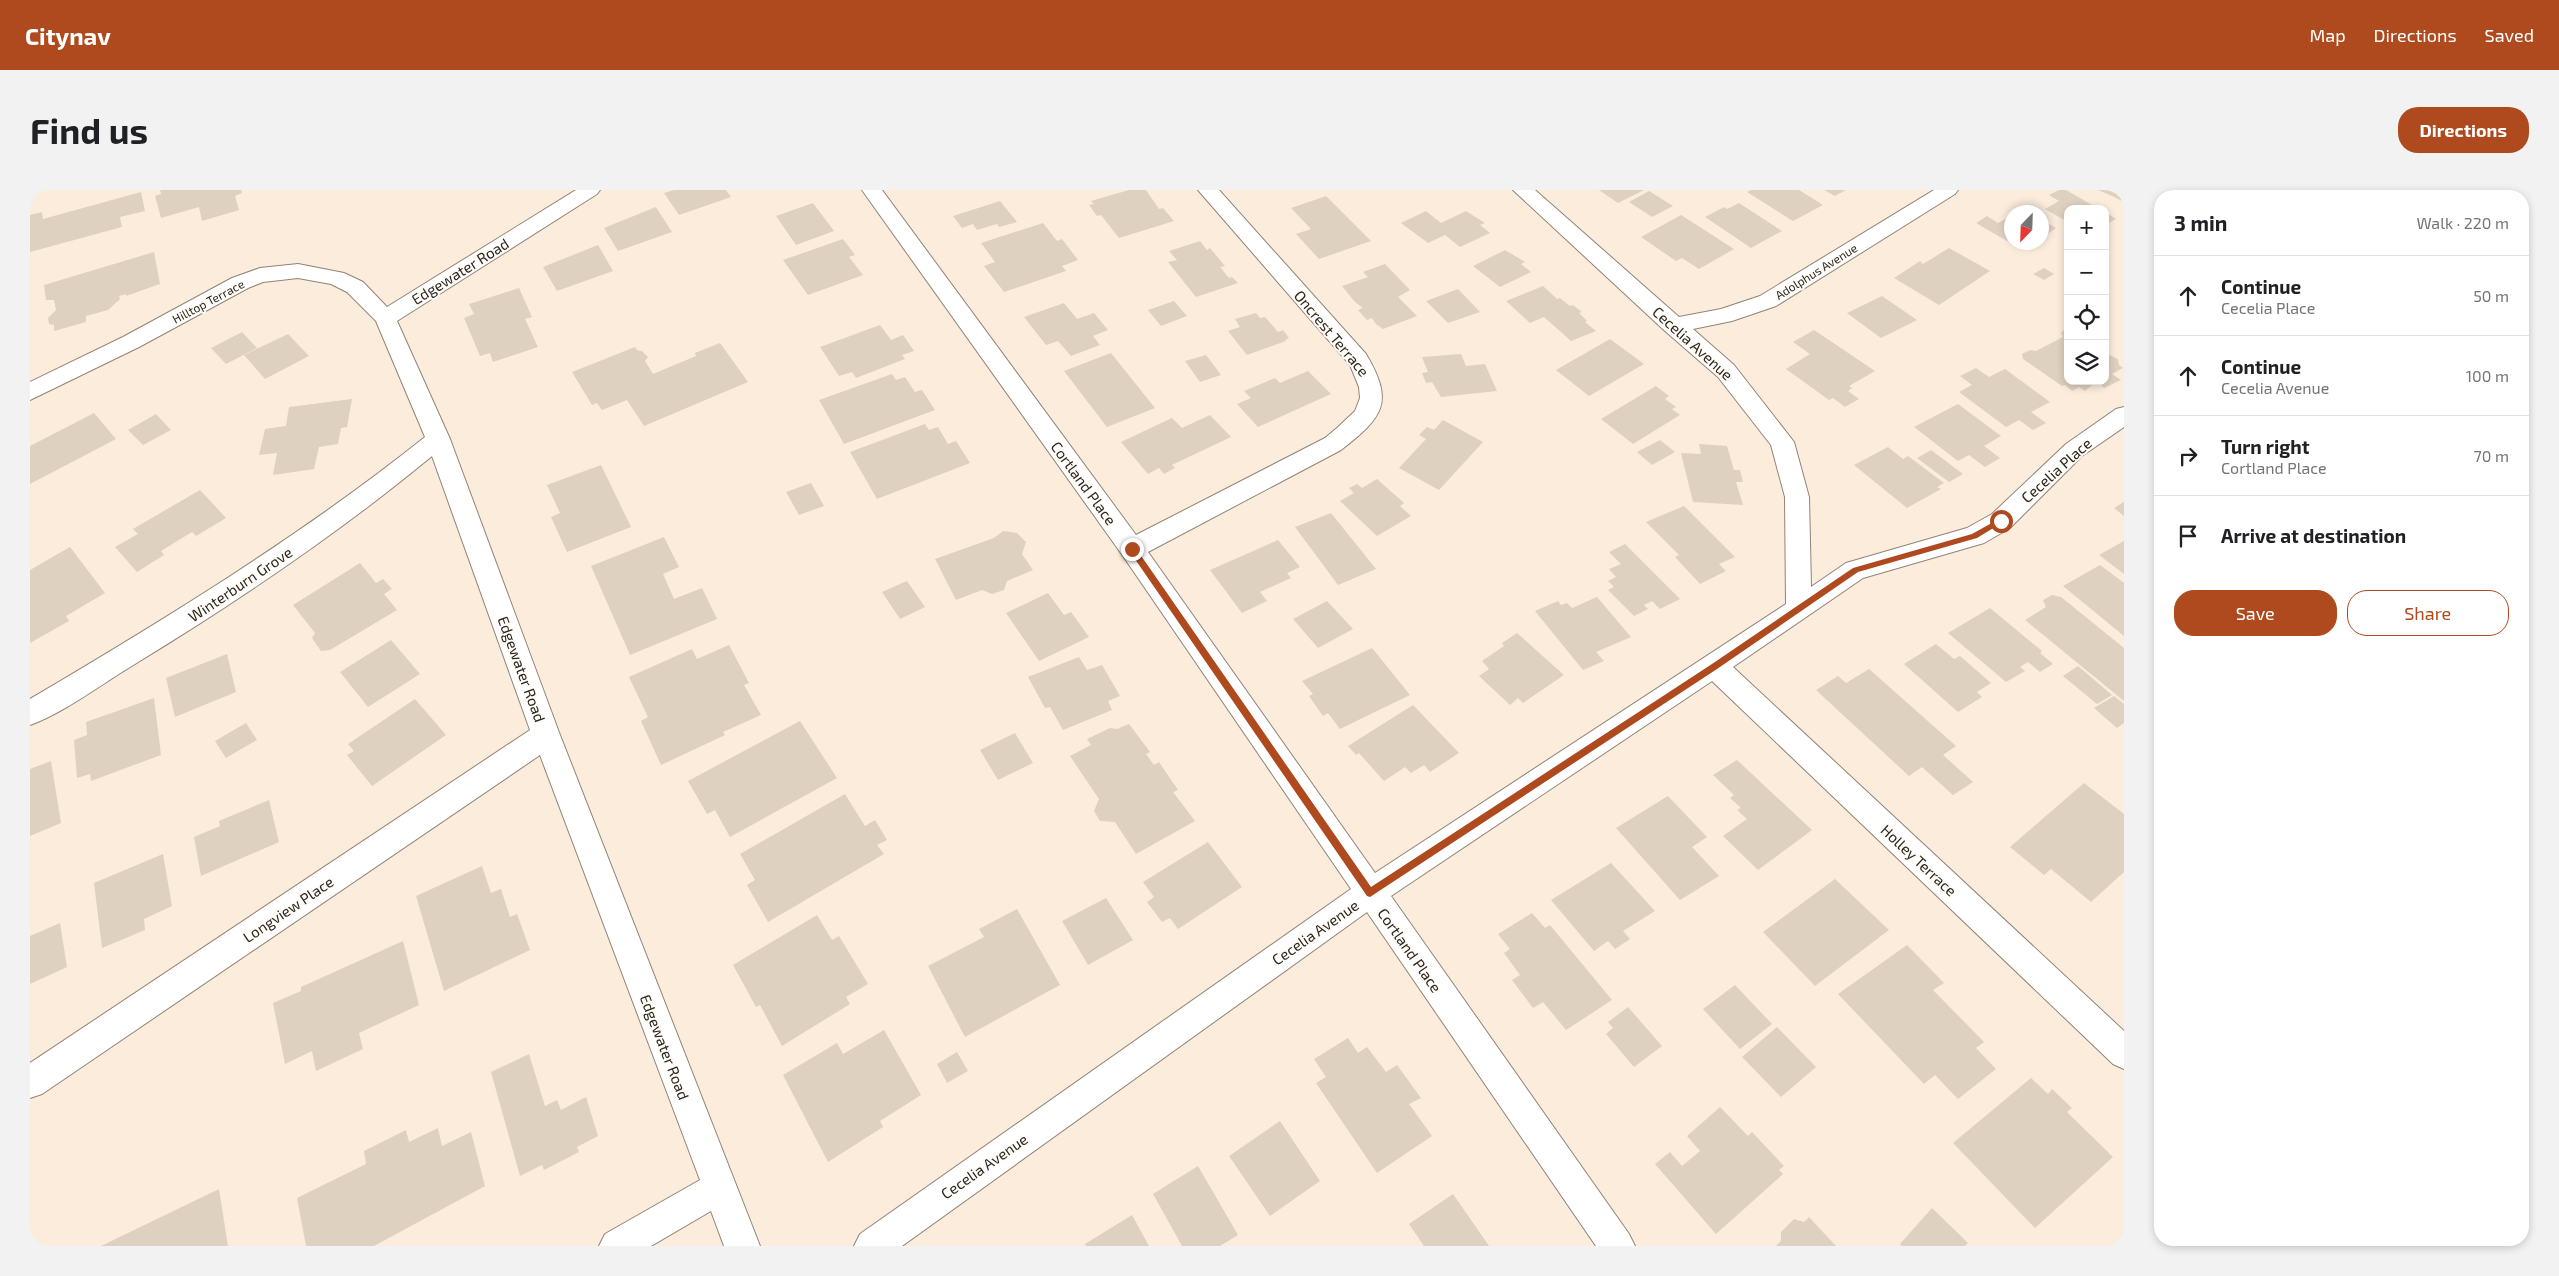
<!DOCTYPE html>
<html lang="en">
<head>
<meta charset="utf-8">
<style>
	body { margin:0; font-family:"Exo 2",sans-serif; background:#f2f2f2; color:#202124 }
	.controls { position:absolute; right:15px; top:15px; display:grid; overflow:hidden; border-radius:10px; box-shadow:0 2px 8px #0003 }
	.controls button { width:45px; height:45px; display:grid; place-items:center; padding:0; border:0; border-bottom:1px solid #e0e0e0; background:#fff; color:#202124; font:25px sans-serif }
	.compass { position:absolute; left:1974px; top:15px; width:45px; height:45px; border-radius:50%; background:#fff; box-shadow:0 2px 8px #0003; rotate:203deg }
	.stop { position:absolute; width:15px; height:15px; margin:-11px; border:4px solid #af4a1e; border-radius:50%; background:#fff }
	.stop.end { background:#af4a1e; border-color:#fff; box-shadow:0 1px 5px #0008 }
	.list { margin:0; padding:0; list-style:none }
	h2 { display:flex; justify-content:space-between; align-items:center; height:65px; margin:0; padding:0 20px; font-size:21px }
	h2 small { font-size:16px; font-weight:400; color:#757577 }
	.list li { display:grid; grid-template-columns:32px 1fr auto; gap:15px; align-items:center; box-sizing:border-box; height:80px; padding:0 20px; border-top:1px solid #e0e0e0 }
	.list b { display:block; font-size:19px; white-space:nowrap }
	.list p { margin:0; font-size:16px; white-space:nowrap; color:#757577 }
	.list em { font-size:16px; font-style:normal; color:#757577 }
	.actions { display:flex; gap:10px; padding:15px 20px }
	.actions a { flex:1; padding:11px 0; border:1px solid #af4a1e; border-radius:20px; text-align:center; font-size:18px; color:#af4a1e }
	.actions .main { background:#af4a1e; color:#fff }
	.icon { flex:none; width:28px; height:28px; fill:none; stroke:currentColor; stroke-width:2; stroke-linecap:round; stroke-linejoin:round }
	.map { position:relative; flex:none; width:2094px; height:1056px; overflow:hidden; border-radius:20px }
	header { display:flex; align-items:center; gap:30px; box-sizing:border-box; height:70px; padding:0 25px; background:#af4a1e; color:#fff }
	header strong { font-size:24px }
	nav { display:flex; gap:28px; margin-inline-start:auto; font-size:18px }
	.intro { display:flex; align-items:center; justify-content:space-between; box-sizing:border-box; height:120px; padding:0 30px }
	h1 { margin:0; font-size:35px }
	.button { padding:12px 22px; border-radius:20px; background:#af4a1e; color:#fff; font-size:18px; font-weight:700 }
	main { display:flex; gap:30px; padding:0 30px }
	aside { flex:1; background:#fff; border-radius:20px; box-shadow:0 2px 8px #0003 }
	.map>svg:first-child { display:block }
	.building { fill:#dfd1c0 }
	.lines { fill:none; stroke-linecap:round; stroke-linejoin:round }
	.minor-casing { stroke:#928475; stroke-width:2 }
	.minor { fill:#fff; fill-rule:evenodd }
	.route { fill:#af4a1e }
	.labels { text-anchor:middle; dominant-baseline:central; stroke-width:4; stroke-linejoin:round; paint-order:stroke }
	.far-street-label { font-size:12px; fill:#2a251f; stroke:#fffcf8 }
	.street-label { font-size:15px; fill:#2a251f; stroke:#fffcf8 }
</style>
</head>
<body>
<header>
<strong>Citynav</strong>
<nav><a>Map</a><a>Directions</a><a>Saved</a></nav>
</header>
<div class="intro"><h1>Find us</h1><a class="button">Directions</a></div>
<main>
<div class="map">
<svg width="2094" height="1056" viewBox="0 0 2094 1056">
	<rect width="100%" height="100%" fill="#fbecdc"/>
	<g class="building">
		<polygon points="130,0 211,0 212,3 205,6 209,20 172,31 169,17 131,28 125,6 131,4"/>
		<polygon points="644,0 696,0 701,7 649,25 634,3"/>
		<polygon points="1099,0 1116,0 1129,19 1133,18 1144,31 1089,48 1071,25 1067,26 1059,15 1064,14 1061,11"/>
		<polygon points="1569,0 1614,0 1588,13"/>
		<polygon points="1721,0 1769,0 1793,15 1763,31 1717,2"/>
		<polygon points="1794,0 1816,0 1805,6"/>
		<polygon points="2029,0 2036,0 2069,19 2038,19 2038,32 2015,19 2029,11 2019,5"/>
		<polygon points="2068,0 2094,0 2094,12 2080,5"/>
		<polygon points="1619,1 1643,16 1622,27 1599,12"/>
		<polygon points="111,2 115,21 90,27 92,37 0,62 0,25 12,22 13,29"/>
		<polygon points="1296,6 1341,51 1289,69 1266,44 1281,39 1261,18"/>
		<polygon points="970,11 987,32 969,37 967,34 947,40 943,34 932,38 923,26"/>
		<polygon points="783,13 804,41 766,55 746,26"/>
		<polygon points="1709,13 1752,41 1721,58 1675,27 1694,17 1697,19"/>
		<polygon points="626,17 642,42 588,61 574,38"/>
		<polygon points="1396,21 1411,33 1436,21 1455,33 1450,35 1460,43 1430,57 1415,45 1398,53 1371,33"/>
		<polygon points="2075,22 2086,29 2075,35"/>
		<polygon points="1651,25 1704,59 1669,79 1652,68 1646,71 1611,47"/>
		<polygon points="1982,25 1982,48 1977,51 1946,33 1957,26 1968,33"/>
		<polygon points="2012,30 2026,38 2012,48"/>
		<polygon points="1013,33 1027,51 1032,49 1048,70 1032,76 1036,81 974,102 954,76 965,72 951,53"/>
		<polygon points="813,49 825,65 819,67 833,85 778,105 753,70"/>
		<polygon points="1170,51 1177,60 1180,58 1195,76 1190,77 1199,88 1202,87 1208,93 1166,107 1138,72 1147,70 1139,61"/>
		<polygon points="568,55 583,81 527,101 513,77"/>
		<polygon points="1919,58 1960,81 1909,115 1864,88 1890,71 1893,74"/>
		<polygon points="1475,60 1495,72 1491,74 1501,82 1470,97 1443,76"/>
		<polygon points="124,62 130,94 96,106 96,104 89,106 90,109 78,120 56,126 56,132 24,141 24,135 19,134 18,128 26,120 24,110 16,110 14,95"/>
		<polygon points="1355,74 1380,100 1368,107 1387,126 1353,139 1346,134 1342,128 1337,130 1328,120 1333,118 1325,112 1312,96 1338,87 1333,82"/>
		<polygon points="2014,78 2024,84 2014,90 2003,84"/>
		<polygon points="1513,96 1527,109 1530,108 1540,116 1543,115 1552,122 1549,123 1557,131 1555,132 1566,141 1541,151 1514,127 1500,133 1476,111"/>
		<polygon points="489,98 502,127 495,129 508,157 463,172 460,163 450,166 434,128 444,124 439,114"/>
		<polygon points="1428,99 1450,122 1418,133 1396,111"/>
		<polygon points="1852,106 1887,130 1851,148 1817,123"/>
		<polygon points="1144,111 1157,126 1131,136 1118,120"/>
		<polygon points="1034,113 1047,129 1064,123 1078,140 1063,146 1070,155 1041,166 1028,151 1016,155 994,127"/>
		<polygon points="1226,123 1230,128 1235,127 1248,142 1253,140 1259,148 1255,150 1256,151 1217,165 1198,141 1210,137 1205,129"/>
		<polygon points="850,135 861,150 873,145 884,161 872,165 875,169 826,188 822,182 809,186 790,157"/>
		<polygon points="1784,140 1845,181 1819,196 1822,198 1818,201 1829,209 1815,217 1803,208 1799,210 1756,179 1780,164 1763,152"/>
		<polygon points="2034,140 2038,140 2038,191 2075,191 2075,163 2088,169 2089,175 2093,178 2082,184 2091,190 2074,198 2066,192 2055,201 2049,197 2042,201 2035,195 2032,196 1993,169 1992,164 2000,160 2006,161 2033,147 2031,143"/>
		<polygon points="212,142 227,158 196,174 181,158"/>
		<polygon points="258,144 279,166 235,189 214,165"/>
		<polygon points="1580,149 1614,174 1559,206 1526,180"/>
		<polygon points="690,153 718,192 614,236 597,210 572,220 567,213 562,215 542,182 605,157 607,160 612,161 618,167 615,171 623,184 666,166 665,163"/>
		<polygon points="1081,163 1125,218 1077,237 1034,181"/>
		<polygon points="1431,164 1436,176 1455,174 1467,201 1411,207 1402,192 1396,193 1392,183 1398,182 1392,167"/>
		<polygon points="1176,165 1191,185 1170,192 1155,171"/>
		<polygon points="1946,178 1959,187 1975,179 2020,212 2001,222 2016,233 2003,240 1989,230 1976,237 1929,202 1942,195 1930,186"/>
		<polygon points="1278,181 1301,204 1228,237 1207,214 1221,208 1214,201 1245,188 1250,193"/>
		<polygon points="862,184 866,190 875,187 885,202 892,200 905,220 814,254 789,210"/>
		<polygon points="1626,196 1639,206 1635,209 1646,217 1642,219 1650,225 1603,254 1571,229"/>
		<polygon points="322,209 317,237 311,238 308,254 289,257 284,279 243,285 247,263 229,265 235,239 256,236 259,217"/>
		<polygon points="1928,214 1971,246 1954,256 1970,268 1955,277 1939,265 1928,271 1884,237"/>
		<polygon points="64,223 86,249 0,294 0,256"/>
		<polygon points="126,224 141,240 113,255 98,240"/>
		<polygon points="1180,225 1201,247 1142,275 1145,278 1134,284 1129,278 1118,284 1091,252 1142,228 1152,238"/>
		<polygon points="1413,230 1453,252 1409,300 1369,278 1396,249 1389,245 1397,237 1404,240"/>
		<polygon points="895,234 899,240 908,237 918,254 926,251 940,273 847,309 820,262"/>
		<polygon points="1630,250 1645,262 1622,275 1607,262"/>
		<polygon points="1669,254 1697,256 1704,280 1710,280 1713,292 1706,292 1713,315 1663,312 1651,263 1671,264"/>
		<polygon points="1858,257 1873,269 1878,266 1914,293 1907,297 1911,299 1877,318 1824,275"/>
		<polygon points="1901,260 1933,284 1919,292 1887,268"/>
		<polygon points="571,275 601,337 537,362 521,327 530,323 517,295"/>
		<polygon points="1347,289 1374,313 1370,316 1381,326 1347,346 1310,311 1324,303 1319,298 1327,294 1332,298"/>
		<polygon points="781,293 794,316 769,325 756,302"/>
		<polygon points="170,300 196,328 166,346 162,342 131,361 134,365 107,382 85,357 108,344 103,339"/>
		<polygon points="2094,312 2094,326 2084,318"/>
		<polygon points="1654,316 1705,367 1689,374 1696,381 1670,394 1645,367 1649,365 1616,332"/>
		<polygon points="1301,323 1346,379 1308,395 1265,337"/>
		<polygon points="973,341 987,343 996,352 992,364 1003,380 977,391 974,400 962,404 952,400 926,410 905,369 964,348"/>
		<polygon points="634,347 649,377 633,384 644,409 672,398 687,429 600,465 561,376"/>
		<polygon points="1248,350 1270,377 1257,383 1261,388 1230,402 1237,411 1212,423 1180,380"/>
		<polygon points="2094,351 2094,384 2069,365"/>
		<polygon points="1595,354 1650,409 1630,419 1622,411 1614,415 1618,419 1604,426 1578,400 1584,397 1578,391 1586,387 1579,379 1591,374 1579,362"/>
		<polygon points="40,357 75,403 36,426 39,431 0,453 0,380"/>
		<polygon points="330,373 346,393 353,389 362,399 354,404 367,420 300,460 291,461 282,448 285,443 263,415"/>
		<polygon points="2070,375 2094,393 2094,446 2033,396"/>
		<polygon points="877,391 895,417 870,429 852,402"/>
		<polygon points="1018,403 1034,425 1041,422 1059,447 1009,471 976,423"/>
		<polygon points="2022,405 2031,407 2094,458 2094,511 1995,430 2016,417 2013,410"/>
		<polygon points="1567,407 1601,447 1566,462 1574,471 1553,480 1505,421 1528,411 1531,415 1537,413 1542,418"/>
		<polygon points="1297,411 1323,439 1288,458 1263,429"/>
		<polygon points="1960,418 2012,461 2010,463 2023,474 2010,482 1998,472 1990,477 1995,481 1976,492 1918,443"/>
		<polygon points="1487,443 1534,485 1493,513 1488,508 1480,515 1449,486 1459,479 1452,471 1474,456 1472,453"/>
		<polygon points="361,450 390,484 338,517 310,482"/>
		<polygon points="1906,454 1924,469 1930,466 1961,493 1947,502 1952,507 1928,522 1874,474"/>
		<polygon points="699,455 719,493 714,495 731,525 693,542 695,545 631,575 611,531 618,527 599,487 662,459 667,469"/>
		<polygon points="1342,458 1380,505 1310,539 1298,523 1293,526 1279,506 1283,504 1272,491"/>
		<polygon points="197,464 206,502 145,527 136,488"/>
		<polygon points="1049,467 1057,480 1072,475 1090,506 1078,511 1082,520 1033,540 1020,517 1015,518 998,487"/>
		<polygon points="2048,476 2082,505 2067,514 2033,486"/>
		<polygon points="1839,479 1926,556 1913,565 1943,592 1923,605 1892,577 1879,586 1786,500 1808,486 1816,493"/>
		<polygon points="2084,506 2094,514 2094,533 2087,538 2064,518"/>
		<polygon points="124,508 131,565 61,591 60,584 47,588 44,550 57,545 56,532"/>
		<polygon points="385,509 416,545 342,596 317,565 324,561 318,554"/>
		<polygon points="1383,515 1429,563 1400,582 1394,575 1381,583 1375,577 1354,591 1329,563 1326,565 1318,556"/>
		<polygon points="770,531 807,588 700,647 685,620 677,624 658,591"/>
		<polygon points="216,533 227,550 196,568 185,551"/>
		<polygon points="1099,534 1120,562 1116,564 1124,575 1129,572 1148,600 1143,602 1165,631 1106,664 1085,632 1070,631 1064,621 1069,609 1040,566 1061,555 1057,549 1080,538 1087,539"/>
		<polygon points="985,543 1003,573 968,590 950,560"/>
		<polygon points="1707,570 1782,640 1728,680 1693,646 1717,629 1707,620 1711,618 1700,608 1704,605 1683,585"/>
		<polygon points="21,571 31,633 0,646 0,579"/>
		<polygon points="2054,593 2094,624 2094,682 2061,712 2021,679 2014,685 1980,657"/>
		<polygon points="815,604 835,636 845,630 857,650 847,655 854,664 738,732 717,695 725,690 710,664"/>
		<polygon points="1638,606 1677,647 1662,657 1689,686 1650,710 1586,638"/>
		<polygon points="239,610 249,652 171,686 164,647 190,636 189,631"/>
		<polygon points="1178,652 1212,697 1148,739 1140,728 1132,732 1117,712 1124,707 1113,692"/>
		<polygon points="133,664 142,716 114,729 115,740 72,758 64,693"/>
		<polygon points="1581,673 1625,721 1593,741 1600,749 1585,759 1578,751 1564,761 1521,710"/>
		<polygon points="452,676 461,703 471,699 480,727 487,724 500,760 414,801 386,706"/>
		<polygon points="1805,689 1859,740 1785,796 1733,742"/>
		<polygon points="1076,708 1103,750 1058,775 1032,731"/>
		<polygon points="987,719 1030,795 935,847 898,776 954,747 949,739"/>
		<polygon points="1502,723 1515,738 1520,735 1582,810 1536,840 1513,812 1503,818 1482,790 1490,785 1474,763 1480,759 1468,744"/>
		<polygon points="787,725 802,750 809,746 838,794 816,807 820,814 752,856 730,815 726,817 703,775"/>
		<polygon points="30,733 37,777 0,794 0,746"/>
		<polygon points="373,751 389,815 329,843 333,859 286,881 282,861 255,874 243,813 271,801 271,797"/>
		<polygon points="1877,755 1914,793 1903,800 1954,852 1946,858 1966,879 1928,909 1905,885 1894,894 1808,804"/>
		<polygon points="1705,795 1742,834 1710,859 1673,819"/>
		<polygon points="1598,817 1632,856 1604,877 1576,844 1583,838 1578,832"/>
		<polygon points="1747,837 1786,877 1751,907 1712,867"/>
		<polygon points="854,840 891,905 850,931 853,937 798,972 753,885 807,853 813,864"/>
		<polygon points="1318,848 1328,863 1337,857 1356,882 1367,875 1391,908 1379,914 1402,946 1347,983 1286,893 1296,887 1284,869"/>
		<polygon points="927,862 938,881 917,893 907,874"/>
		<polygon points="499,864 515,916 527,910 531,920 556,907 568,946 547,957 549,962 514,980 512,975 490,986 461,882"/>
		<polygon points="2001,888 2018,904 2022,899 2042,918 2037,922 2083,967 2005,1038 1923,953"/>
		<polygon points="1690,917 1718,946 1722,942 1754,976 1749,980 1753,984 1686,1044 1625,974 1640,962 1652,976 1670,961 1657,946"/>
		<polygon points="1250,931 1290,991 1240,1026 1199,966"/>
		<polygon points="408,938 412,956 441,942 455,996 344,1056 276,1056 267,1008 336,974 334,961 376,940 379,952"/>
		<polygon points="1168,976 1208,1045 1190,1056 1152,1056 1123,1004"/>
		<polygon points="189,999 198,1056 71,1056"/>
		<polygon points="1423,1004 1459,1056 1394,1056 1379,1034"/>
		<polygon points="1902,1018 1938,1053 1935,1056 1872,1056 1870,1054"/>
		<polygon points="1102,1025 1119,1056 1056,1056 1055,1054"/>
		<polygon points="1779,1027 1806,1056 1746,1056 1751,1051 1751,1042 1764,1029 1774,1032"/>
	</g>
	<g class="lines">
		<defs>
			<g id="minor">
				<path d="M546,0H570L567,4L367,131L420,249L530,545L730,1056H694L681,1021L621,1056H569L575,1044L670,990L510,565L12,904L0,908V873L500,540L402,266C309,343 208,411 105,474C73,493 34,523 0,535V509C137,428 271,346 395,247L346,131L317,102L301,94L268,88L233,92L218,98L109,157L0,210V192L93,147L202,88L230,78L268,74L314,83L333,92L357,117Z"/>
				<path d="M832,0H852L1106,345L1295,248L1307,238L1325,221L1330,208L1329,197L1320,175L1168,0H1189L1336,164C1365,213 1353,227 1311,260L1118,362L1345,683L1756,414L1755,307L1741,255L1688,187L1635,141L1483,0H1505L1649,127L1691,119L1730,106L1904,0H1928L1925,4L1746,116L1702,131L1663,139L1704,175L1764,252L1779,307L1781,397L1816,373L1937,338L1962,324L2036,254L2086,219L2094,217V237L2052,266L1980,338L1954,353L1833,388L1703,477L2094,841V879L2083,874L1682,491L1361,706L1599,1044L1605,1056H1566L1337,722L872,1056H824L830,1044L1321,699L1093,366Z"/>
			</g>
		</defs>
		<use href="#minor" class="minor-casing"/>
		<use href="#minor" class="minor"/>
	</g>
	<polygon class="route" points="1969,329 1975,331 1947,348 1828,382 1687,479 1340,707 1337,706 1098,359 1105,357 1341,697 1682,474 1823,378 1942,344"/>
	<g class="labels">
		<g class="far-street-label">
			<text transform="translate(1786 81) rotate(-32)">Adolphus Avenue</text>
			<text transform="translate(178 111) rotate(-28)">Hilltop Terrace</text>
		</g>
		<g class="street-label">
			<text transform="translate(430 81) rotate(-32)">Edgewater Road</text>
			<text transform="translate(1302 143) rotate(50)">Oncrest Terrace</text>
			<text transform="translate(1663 153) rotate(42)">Cecelia Avenue</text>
			<text transform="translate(2026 280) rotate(-42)">Cecelia Place</text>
			<text transform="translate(1054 293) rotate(54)">Cortland Place</text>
			<text transform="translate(210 394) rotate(-34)">Winterburn Grove</text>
			<text transform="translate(492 479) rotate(70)">Edgewater Road</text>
			<text transform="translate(1889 670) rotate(43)">Holley Terrace</text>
			<text transform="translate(258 719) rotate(-34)">Longview Place</text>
			<text transform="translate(1285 742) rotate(-35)">Cecelia Avenue</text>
			<text transform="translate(1380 760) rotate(55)">Cortland Place</text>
			<text transform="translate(635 857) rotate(69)">Edgewater Road</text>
			<text transform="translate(954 976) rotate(-35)">Cecelia Avenue</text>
		</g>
	</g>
</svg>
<div class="controls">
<button>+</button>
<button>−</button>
<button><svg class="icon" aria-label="locate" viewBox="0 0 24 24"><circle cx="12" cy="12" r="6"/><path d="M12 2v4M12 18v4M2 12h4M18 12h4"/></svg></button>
<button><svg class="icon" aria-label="layers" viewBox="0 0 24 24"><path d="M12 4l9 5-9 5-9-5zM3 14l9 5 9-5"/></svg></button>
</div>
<svg class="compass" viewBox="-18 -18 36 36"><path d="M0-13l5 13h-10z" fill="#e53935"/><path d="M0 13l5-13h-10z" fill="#757577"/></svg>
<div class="stop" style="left:1971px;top:331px"></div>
<div class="stop end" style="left:1102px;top:359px"></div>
</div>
<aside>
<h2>3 min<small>Walk · 220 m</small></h2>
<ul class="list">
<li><svg class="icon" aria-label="ahead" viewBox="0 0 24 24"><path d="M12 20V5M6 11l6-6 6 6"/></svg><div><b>Continue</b><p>Cecelia Place</p></div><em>50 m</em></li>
<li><svg class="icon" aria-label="ahead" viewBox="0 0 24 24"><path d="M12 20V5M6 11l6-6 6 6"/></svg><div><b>Continue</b><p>Cecelia Avenue</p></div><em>100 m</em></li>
<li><svg class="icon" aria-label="right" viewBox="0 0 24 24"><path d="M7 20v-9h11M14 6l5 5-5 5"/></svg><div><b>Turn right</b><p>Cortland Place</p></div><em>70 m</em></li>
<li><svg class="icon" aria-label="arrive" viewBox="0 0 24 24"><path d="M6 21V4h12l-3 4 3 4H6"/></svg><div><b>Arrive at destination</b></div></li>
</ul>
<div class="actions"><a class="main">Save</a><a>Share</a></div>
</aside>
</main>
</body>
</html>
